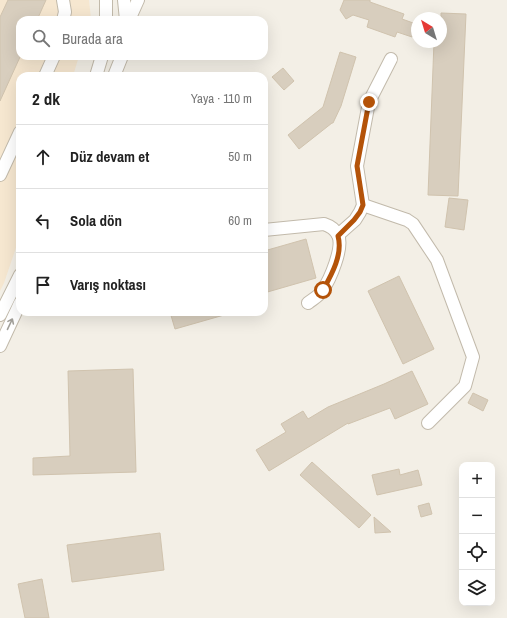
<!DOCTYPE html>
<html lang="tr">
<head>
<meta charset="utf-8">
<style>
	body { margin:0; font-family:"Archivo Narrow",sans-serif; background:#f2f2f2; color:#222 }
	.controls { position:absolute; right:12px; bottom:12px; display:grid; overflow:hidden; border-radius:8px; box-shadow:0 4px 16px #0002 }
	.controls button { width:36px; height:36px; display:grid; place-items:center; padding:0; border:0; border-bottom:1px solid #e0e0e0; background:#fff; color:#222; font:20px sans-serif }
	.compass { position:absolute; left:411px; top:12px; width:36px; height:36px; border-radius:50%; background:#fff; box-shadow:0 4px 16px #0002; rotate:322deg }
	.stop { position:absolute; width:12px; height:12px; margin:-9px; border:3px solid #b45309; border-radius:50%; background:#fff }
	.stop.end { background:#b45309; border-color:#fff; box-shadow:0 1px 4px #0008 }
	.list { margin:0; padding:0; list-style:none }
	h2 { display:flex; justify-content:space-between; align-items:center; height:52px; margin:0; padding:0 16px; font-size:17px }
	h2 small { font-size:13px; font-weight:400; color:#767676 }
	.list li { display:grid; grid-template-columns:26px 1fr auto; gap:12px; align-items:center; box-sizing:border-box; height:64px; padding:0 16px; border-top:1px solid #e0e0e0 }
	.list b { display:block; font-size:15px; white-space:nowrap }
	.list em { font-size:13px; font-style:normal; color:#767676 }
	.icon { flex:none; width:22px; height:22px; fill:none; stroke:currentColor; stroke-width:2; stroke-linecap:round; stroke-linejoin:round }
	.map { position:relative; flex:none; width:507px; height:618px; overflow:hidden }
	.search { position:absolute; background:#fff; box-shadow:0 4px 16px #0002; left:16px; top:16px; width:252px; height:44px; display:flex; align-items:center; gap:10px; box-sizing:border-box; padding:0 14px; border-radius:12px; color:#767676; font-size:15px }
	.panel { position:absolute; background:#fff; box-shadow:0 4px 16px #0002; left:16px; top:72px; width:252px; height:244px; border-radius:12px }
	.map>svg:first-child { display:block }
	.commercial { fill:#f6e7d0 }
	.building { fill:#d8cebe; stroke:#d0c3ae }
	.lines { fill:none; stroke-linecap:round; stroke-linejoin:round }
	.minor-casing { stroke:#c2baab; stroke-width:14 }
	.minor { stroke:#fff; stroke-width:12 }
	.oneway { stroke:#a2a09a }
	.route { stroke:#b45309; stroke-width:5 }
</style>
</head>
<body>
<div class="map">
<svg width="507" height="618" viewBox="0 0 507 618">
	<rect width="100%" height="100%" fill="#f3efe6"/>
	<polygon class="commercial" points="0,0 89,0 91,19 91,20 20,20 20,56 79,56 73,76 20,76 20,236 4,283 0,291"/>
	<g class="building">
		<polygon points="8,0 46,0 37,20 20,20 20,57 0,101 0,17"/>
		<polygon points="344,0 370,0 370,2 404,14 402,19 416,24 412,37 397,32 395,37 367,27 369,20 353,15 346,19 340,10"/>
		<polygon points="441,13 466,14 458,196 428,195 434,42 441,42"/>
		<polygon points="340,52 356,57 341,106 333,123 332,123 299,149 288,135 323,107"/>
		<polygon points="283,68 294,81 284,90 272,77"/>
		<polygon points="449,198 468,200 464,230 445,227"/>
		<polygon points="306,239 316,278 264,293 264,251"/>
		<polygon points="399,276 434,349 403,364 368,291"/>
		<polygon points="170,312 223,312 224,315 175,329"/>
		<polygon points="133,369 136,472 33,475 33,458 70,456 68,371"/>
		<polygon points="412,371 428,404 395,419 390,408 348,424 348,423 269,471 256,450 286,432 281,424 303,411 308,419 328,407 384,384"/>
		<polygon points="473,393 488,400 483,411 468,403"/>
		<polygon points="312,462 371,515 359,528 300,475"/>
		<polygon points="399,469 400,475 418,470 422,485 377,495 372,475"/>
		<polygon points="429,503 432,514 421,517 418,506"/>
		<polygon points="374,517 391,532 375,533"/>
		<polygon points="160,533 164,570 72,582 67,545"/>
		<polygon points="42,579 49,618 25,618 18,584"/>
	</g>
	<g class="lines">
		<defs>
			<g id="minor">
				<polyline points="106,0 106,20"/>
				<polyline points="124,0 126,20"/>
				<polyline points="63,20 65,12 63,0"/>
				<polyline points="129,20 138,0"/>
				<polyline points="45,76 54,56"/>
				<polyline points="96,76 102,56"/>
				<polyline points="114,76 122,56"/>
				<polyline points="0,175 20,132"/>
				<polyline points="363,205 407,220 413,224 437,260 473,357 465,386 428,423"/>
				<path d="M264,230L324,224C330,226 335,229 338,235C344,247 330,280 322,291C319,296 313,299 308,303"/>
				<polyline points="338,235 355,220 360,212 363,205 357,166 369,102 391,59"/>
				<polyline points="0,315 20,275"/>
				<polyline points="0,346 20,303"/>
			</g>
		</defs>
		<use href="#minor" class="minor-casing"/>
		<use href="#minor" class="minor"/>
	</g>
	<defs><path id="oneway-shaft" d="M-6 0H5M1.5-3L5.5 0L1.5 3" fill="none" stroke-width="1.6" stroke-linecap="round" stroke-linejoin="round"/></defs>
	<use class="oneway" href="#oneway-shaft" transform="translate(10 324) rotate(-65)"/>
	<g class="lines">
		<path class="route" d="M323,290C332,274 343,254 338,236L354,220L360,212L363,205L357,166L369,102"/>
	</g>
</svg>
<div class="controls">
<button>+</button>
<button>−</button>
<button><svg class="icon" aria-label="locate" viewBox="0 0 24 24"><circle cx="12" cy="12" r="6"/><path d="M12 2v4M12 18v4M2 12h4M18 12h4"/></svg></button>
<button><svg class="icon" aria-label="layers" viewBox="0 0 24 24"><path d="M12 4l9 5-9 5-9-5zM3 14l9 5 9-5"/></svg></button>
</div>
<svg class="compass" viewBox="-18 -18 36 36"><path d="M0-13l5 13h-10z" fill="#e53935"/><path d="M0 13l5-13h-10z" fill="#767676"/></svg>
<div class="stop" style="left:323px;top:290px"></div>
<div class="stop end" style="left:369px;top:102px"></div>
<div class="search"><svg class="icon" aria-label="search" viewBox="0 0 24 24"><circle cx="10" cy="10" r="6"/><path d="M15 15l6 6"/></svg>Burada ara</div>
<section class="panel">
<h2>2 dk<small>Yaya · 110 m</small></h2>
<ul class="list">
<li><svg class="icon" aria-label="ahead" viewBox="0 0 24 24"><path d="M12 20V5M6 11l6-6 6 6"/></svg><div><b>Düz devam et</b></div><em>50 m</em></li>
<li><svg class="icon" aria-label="left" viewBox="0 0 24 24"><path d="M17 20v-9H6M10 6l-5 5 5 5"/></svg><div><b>Sola dön</b></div><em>60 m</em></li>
<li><svg class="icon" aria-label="arrive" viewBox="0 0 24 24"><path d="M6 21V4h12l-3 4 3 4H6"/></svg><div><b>Varış noktası</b></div></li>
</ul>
</section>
</div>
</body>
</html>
